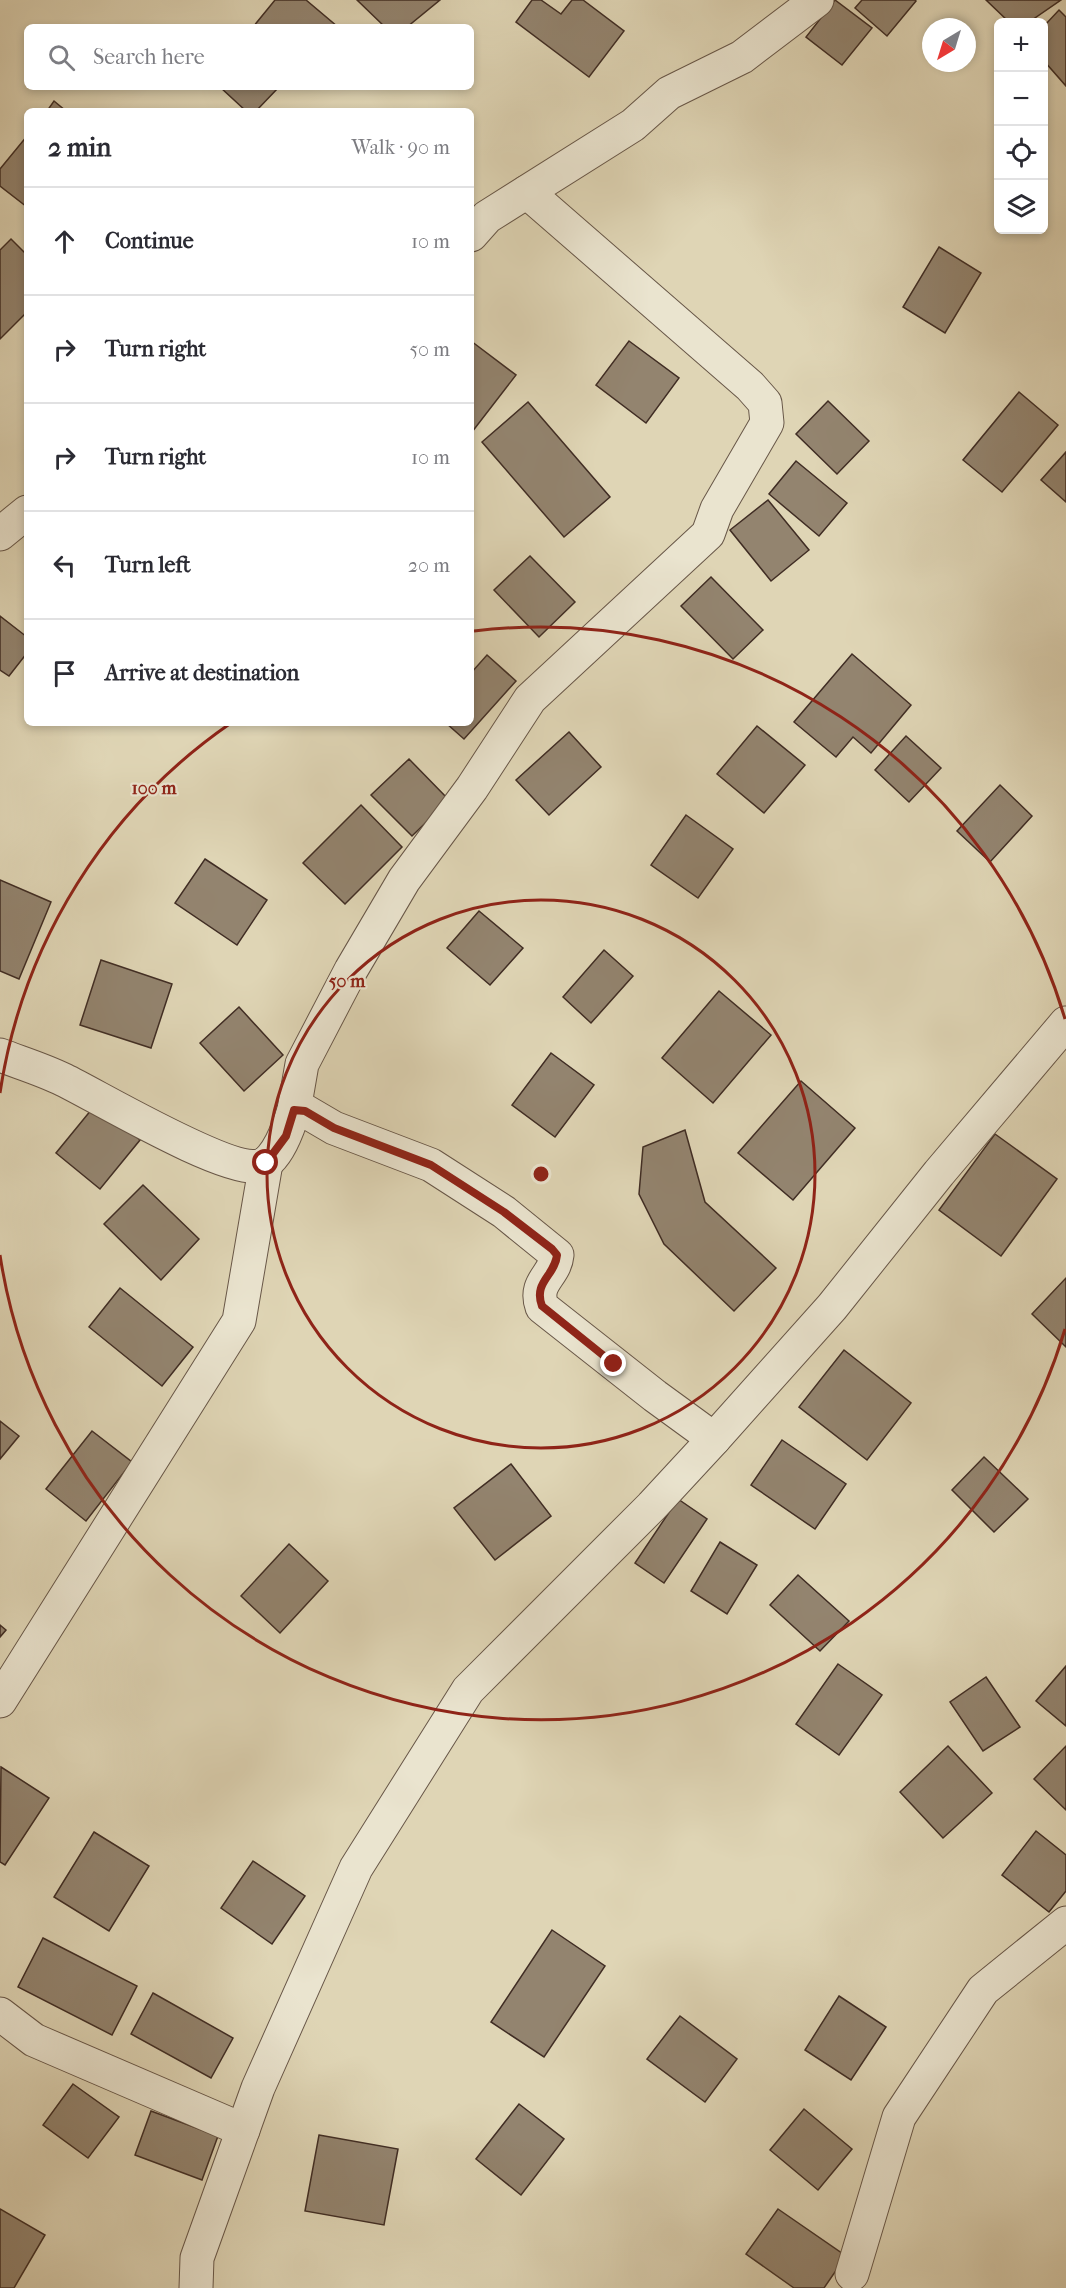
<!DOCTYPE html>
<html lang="en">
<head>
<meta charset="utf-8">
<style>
	body { margin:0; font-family:"IM FELL French Canon",serif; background:#f7f7f7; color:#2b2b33 }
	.controls { position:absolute; right:18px; top:18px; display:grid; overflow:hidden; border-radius:9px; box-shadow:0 3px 9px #0003 }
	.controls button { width:54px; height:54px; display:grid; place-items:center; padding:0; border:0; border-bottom:2px solid #e1e1e2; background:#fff; color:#2b2b33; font:30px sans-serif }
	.compass { position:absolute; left:922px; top:18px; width:54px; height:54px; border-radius:50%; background:#fff; box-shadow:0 3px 9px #0003; rotate:218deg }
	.stop { position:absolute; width:18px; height:18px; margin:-14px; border:4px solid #8f2418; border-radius:50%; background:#fff }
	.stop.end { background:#8f2418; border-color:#fff; box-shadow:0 2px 6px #0008 }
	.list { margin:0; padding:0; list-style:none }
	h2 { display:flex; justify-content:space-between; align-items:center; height:78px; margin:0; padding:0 24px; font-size:26px }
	h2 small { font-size:20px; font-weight:400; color:#7c7c81 }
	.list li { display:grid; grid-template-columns:39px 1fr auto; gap:18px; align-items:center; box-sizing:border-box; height:108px; padding:0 24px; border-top:2px solid #e1e1e2 }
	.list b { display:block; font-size:22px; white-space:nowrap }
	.list em { font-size:20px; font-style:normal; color:#7c7c81 }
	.icon { flex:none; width:33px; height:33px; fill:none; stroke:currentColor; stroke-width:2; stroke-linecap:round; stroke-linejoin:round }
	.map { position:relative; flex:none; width:1066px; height:2288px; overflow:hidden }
	.search { position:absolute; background:#fff; box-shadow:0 3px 9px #0003; left:24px; top:24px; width:450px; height:66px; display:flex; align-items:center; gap:15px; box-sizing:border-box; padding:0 21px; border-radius:9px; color:#7c7c81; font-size:22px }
	.panel { position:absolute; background:#fff; box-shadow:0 3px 9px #0003; left:24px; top:108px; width:450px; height:618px; border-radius:9px }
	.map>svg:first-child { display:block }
	.building { fill:#93846f; stroke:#402d24; stroke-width:1.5 }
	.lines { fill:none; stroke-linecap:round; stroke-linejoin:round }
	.minor-casing { stroke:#685748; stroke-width:35 }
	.minor { stroke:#eae4cf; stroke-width:33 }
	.route { stroke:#8f2418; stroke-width:8 }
	.ring { fill:none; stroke:#8f2418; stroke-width:3 }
	.centre { fill:#8f2418; stroke:#eae4cf; stroke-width:3 }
	.ring-label { font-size:18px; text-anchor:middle; font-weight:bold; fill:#8f2418; stroke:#eae4cf; stroke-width:4.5; stroke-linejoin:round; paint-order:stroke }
</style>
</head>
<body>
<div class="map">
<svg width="1066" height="2288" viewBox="0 0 1066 2288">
	<rect width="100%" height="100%" fill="#dfd5b5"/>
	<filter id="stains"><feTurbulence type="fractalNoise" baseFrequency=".00333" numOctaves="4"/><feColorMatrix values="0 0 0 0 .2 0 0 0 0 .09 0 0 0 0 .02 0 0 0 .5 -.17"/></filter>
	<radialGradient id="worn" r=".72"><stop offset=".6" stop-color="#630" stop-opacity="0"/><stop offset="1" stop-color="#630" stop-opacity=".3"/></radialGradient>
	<g class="building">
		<polygon points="275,0 306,0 338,27 253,27"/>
		<polygon points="357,0 440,0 407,27 385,27"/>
		<polygon points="532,0 541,0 561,14 572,0 583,0 624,31 589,77 516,22"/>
		<polygon points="835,0 872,28 842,65 806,37"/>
		<polygon points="862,0 915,0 916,1 887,36 855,8"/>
		<polygon points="986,0 1061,0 1029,22 1009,22"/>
		<polygon points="1059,10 1066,17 1066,86 1044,61 1044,26"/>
		<polygon points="220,87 277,87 278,88 256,111 246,111"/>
		<polygon points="54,101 66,111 47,111"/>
		<polygon points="27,136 27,207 0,186 0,169"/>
		<polygon points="11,239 27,255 27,312 0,339 0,250"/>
		<polygon points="939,247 981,273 945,333 903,307"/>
		<polygon points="471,341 516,375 472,432 471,432"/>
		<polygon points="629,341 679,378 646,423 596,385"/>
		<polygon points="1019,392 1058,425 1002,492 963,460"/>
		<polygon points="828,401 869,441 837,474 796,434"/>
		<polygon points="528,402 610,497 564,537 482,442"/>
		<polygon points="1066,452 1066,502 1041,480"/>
		<polygon points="796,461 847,503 819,536 769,494"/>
		<polygon points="768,500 809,550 771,581 730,530"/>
		<polygon points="530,556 575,602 539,637 494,590"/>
		<polygon points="711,577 763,630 733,659 681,606"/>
		<polygon points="0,616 27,637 27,653 9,676 0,670"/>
		<polygon points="852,654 911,705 871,753 853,737 836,757 794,722"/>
		<polygon points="487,655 516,681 464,739 446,723 471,723 471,673"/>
		<polygon points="757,726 805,765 764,813 717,774"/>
		<polygon points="569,732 601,767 549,815 516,780"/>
		<polygon points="906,736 941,768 909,802 875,770"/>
		<polygon points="409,759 449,800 412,836 371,795"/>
		<polygon points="1000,785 1032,816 990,862 957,831"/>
		<polygon points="361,805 402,847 345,904 303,863"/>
		<polygon points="686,815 733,849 698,898 651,865"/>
		<polygon points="205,859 267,900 237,945 175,903"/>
		<polygon points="0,880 51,902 19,979 0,971"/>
		<polygon points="479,911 523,948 490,985 447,948"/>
		<polygon points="604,950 633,976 591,1023 563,997"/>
		<polygon points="101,960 172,984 151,1048 80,1025"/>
		<polygon points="719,991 771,1035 713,1103 662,1058"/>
		<polygon points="239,1007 283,1055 244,1091 200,1043"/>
		<polygon points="551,1053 594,1085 555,1137 512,1105"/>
		<polygon points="801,1081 855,1128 793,1200 738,1153"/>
		<polygon points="96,1104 140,1140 100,1189 56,1153"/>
		<polygon points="685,1130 705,1202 776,1268 734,1311 664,1244 639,1194 643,1147"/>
		<polygon points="995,1134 1057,1179 1001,1256 939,1210"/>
		<polygon points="143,1185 199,1239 161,1280 104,1224"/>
		<polygon points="1066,1278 1066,1347 1032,1314"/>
		<polygon points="120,1288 193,1347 162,1386 89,1327"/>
		<polygon points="844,1350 911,1403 867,1460 799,1407"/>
		<polygon points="0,1421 19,1436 0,1459"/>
		<polygon points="92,1431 132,1462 86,1521 46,1489"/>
		<polygon points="782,1440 846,1484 815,1529 751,1485"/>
		<polygon points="984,1457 1028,1499 994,1532 952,1490"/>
		<polygon points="511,1464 551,1516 495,1560 454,1508"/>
		<polygon points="678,1499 707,1519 664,1583 635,1563"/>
		<polygon points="720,1542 757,1565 727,1614 691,1591"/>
		<polygon points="289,1544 328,1581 280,1633 241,1596"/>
		<polygon points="798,1575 849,1621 820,1651 770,1605"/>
		<polygon points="0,1625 6,1630 0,1637"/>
		<polygon points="838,1664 882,1695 839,1755 796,1724"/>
		<polygon points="1066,1666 1066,1726 1036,1701"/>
		<polygon points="986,1677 1020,1727 983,1751 950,1702"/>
		<polygon points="948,1746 992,1793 943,1838 900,1792"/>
		<polygon points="1066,1746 1066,1810 1034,1779"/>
		<polygon points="1,1767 49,1798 5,1865 0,1862"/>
		<polygon points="1036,1831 1066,1855 1066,1891 1049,1912 1002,1875"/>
		<polygon points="94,1832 149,1866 109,1931 54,1897"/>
		<polygon points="253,1861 305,1896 272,1944 221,1908"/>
		<polygon points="552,1930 605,1966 544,2057 491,2022"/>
		<polygon points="43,1938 137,1986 112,2035 18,1987"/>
		<polygon points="153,1993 233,2038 211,2078 131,2034"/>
		<polygon points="839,1996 886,2027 851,2080 805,2050"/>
		<polygon points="680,2016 737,2059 705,2102 647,2059"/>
		<polygon points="73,2084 119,2117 88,2158 43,2125"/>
		<polygon points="519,2104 564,2139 521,2195 476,2159"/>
		<polygon points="804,2109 852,2149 818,2190 770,2150"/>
		<polygon points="151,2111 218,2136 202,2180 135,2155"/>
		<polygon points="319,2135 398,2149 384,2225 305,2211"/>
		<polygon points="0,2209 45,2235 14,2288 0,2288"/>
		<polygon points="778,2209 846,2256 824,2288 794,2288 746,2254"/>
	</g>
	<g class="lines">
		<defs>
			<g id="minor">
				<polyline points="471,235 487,217 633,125 669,93 742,57 817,0"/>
				<polyline points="0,534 27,512"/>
				<path d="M0,1055C21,1063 44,1070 64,1080C99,1097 226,1173 259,1166C277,1162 289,1126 294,1110L305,1111L334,1128L431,1165L504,1212L557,1255C555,1276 533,1282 542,1307L655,1396L714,1439"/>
				<polyline points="294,1110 302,1064 351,970 404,880 472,788 530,699 708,534 717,509 767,423 765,403 750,386 527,192"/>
				<polyline points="0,1701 239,1321 266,1163"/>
				<polyline points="0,2014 34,2040 243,2130"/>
				<polyline points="852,2274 899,2117 983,1990 1066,1923"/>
				<polyline points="196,2288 197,2258 258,2088 356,1868 468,1690 652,1506 714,1439 832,1307 939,1173 1066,1023"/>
			</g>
		</defs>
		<use href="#minor" class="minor-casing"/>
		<use href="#minor" class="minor"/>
	</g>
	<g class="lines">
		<path class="route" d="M266,1163L286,1136L294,1110L305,1111L334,1128L431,1165L504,1212L552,1249L557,1255C555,1276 533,1282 542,1306L614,1364"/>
	</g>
	<g class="ring">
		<circle cx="541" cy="1174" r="274"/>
		<path d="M1065 1329A547 547 0 0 1 0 1255M0 1093A547 547 0 0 1 231 723M474 631A547 547 0 0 1 1065 1019"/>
	</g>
	<circle cx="541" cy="1174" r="9" class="centre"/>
	<g class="ring-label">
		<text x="154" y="794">100 m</text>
		<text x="347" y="987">50 m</text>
	</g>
	<rect width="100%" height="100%" filter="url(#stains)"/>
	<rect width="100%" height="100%" fill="url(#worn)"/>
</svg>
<div class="controls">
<button>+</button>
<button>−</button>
<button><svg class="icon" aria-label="locate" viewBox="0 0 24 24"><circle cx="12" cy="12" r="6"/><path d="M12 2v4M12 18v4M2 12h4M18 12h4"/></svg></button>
<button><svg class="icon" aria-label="layers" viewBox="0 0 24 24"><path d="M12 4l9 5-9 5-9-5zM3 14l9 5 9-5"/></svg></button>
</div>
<svg class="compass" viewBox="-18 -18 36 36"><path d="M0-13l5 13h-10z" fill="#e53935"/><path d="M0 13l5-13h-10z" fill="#7c7c81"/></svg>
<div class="stop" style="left:266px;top:1163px"></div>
<div class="stop end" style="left:614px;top:1364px"></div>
<div class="search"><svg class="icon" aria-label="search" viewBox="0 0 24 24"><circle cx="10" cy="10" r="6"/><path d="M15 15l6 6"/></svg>Search here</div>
<section class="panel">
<h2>2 min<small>Walk · 90 m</small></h2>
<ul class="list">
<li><svg class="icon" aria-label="ahead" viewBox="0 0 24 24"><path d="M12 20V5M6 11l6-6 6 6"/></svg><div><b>Continue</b></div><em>10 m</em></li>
<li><svg class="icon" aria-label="right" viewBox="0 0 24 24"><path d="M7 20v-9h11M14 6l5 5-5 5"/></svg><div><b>Turn right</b></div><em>50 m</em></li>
<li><svg class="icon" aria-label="right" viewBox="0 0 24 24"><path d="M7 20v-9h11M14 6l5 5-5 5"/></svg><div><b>Turn right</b></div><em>10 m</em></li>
<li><svg class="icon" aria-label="left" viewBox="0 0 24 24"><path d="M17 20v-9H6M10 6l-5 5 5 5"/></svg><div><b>Turn left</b></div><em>20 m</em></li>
<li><svg class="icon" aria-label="arrive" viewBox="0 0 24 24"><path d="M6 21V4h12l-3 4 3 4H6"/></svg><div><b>Arrive at destination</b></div></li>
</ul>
</section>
</div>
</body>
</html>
